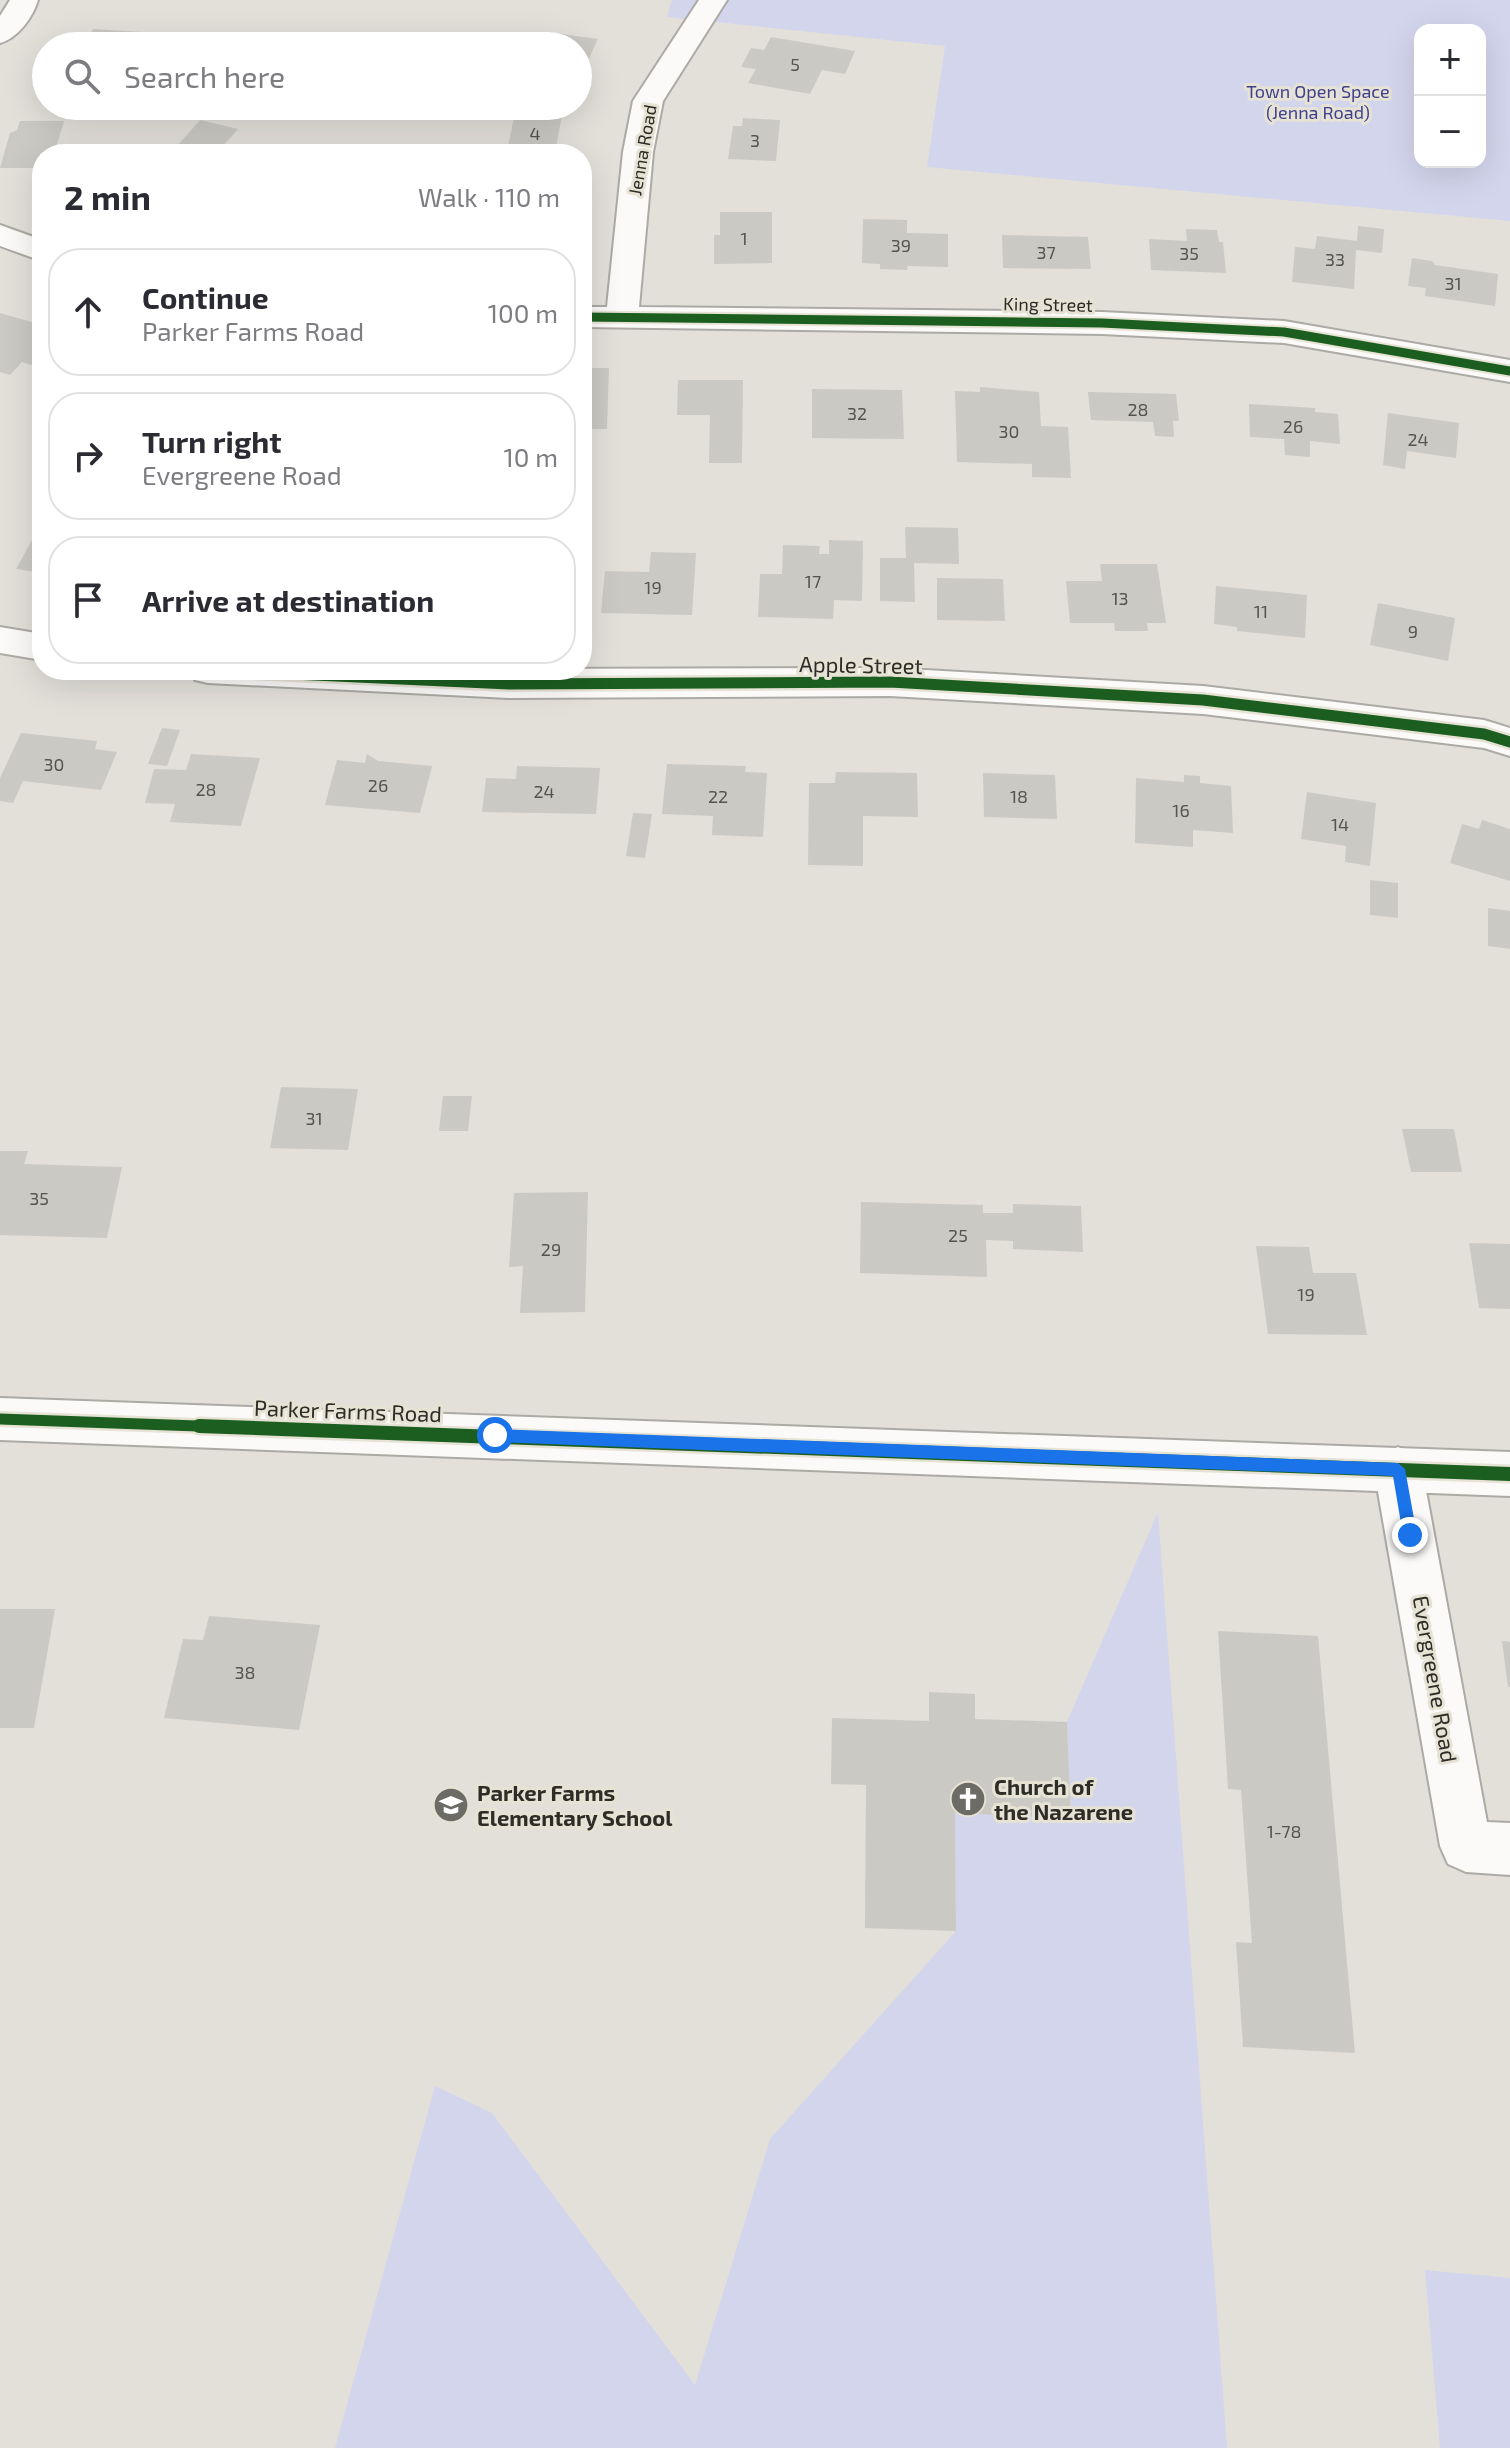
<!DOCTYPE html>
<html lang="en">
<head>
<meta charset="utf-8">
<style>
	body { margin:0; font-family:"Exo 2",sans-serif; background:#f2f2f3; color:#2b2b33 }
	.controls { position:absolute; right:24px; top:24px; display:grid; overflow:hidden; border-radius:16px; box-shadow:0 8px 32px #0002 }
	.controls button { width:72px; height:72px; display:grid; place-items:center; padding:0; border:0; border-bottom:2px solid #e1e1e2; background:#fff; color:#2b2b33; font:40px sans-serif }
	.stop { position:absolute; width:24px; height:24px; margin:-18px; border:6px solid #1a73e8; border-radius:50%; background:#fff }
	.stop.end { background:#1a73e8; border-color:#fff; box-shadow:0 2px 8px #0008 }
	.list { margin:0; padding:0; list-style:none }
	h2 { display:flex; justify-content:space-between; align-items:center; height:104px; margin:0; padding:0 32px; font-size:34px }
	h2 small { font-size:26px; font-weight:400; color:#7c7c81 }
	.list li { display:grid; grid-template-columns:52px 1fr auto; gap:24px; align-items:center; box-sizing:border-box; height:128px; margin:0 16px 16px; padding:0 16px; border:2px solid #e1e1e2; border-radius:32px }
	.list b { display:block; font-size:30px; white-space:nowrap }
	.list p { margin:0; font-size:26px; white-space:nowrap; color:#7c7c81 }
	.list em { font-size:26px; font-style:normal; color:#7c7c81 }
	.icon { flex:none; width:44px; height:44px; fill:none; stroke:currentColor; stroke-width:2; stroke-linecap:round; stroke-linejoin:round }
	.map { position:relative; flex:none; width:1510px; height:2448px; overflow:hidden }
	.search { position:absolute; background:#fff; box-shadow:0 8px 32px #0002; left:32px; top:32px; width:560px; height:88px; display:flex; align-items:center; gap:20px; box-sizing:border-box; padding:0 28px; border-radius:44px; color:#7c7c81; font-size:30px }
	.panel { position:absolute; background:#fff; box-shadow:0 8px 32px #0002; left:32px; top:144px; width:560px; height:536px; border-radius:32px }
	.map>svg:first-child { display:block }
	.green { fill:#d3d5ed; fill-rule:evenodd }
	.building { fill:#cbc9c3 }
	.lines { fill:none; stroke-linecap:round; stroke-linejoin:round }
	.minor-casing { stroke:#abaaa4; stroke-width:4 }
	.tertiary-casing { stroke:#abaaa4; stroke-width:4 }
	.minor { fill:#fbfaf9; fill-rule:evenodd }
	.tertiary { fill:#fbfaf9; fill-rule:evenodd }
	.cycleway-far2-casing { stroke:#e6e3d5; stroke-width:13 }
	.cycleway-far1-casing { stroke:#e6e3d5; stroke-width:16 }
	.cycleway-casing { stroke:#e6e3d5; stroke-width:19 }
	.cycleway-far2 { stroke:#1b5e20; stroke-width:9 }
	.cycleway-far1 { stroke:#1b5e20; stroke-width:11 }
	.cycleway { stroke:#1b5e20; stroke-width:14 }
	.route { fill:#1a73e8 }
	.labels { text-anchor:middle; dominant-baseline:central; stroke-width:6; stroke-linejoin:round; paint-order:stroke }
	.number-label { font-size:18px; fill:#55544f }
	.far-park-label { font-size:18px; fill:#40408e; stroke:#e6e3d5 }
	.far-street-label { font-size:18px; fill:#2d2c27; stroke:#e6e3d5 }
	.street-label { font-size:22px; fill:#2d2c27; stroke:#e6e3d5 }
	.poi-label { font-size:22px; font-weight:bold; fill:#2d2c27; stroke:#e6e3d5; text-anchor:start }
</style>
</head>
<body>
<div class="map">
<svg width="1510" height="2448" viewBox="0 0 1510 2448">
	<rect width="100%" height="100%" fill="#e2e0d9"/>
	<g class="green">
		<path d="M672,0H1510V221L927,167L945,46L667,17ZM1420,30H1480V162H1420Z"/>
		<polygon points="1158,1512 1227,2448 335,2448 435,2086 492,2113 695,2385 770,2139 956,1931 955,1813 1071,1817 1067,1722"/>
		<polygon points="1425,2270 1510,2278 1510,2448 1440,2448"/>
	</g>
	<g class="building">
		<polygon points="93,29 141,32 134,46 84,46"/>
		<polygon points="547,32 598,39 584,69 578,68 578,46 539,46"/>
		<polygon points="771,37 855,51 845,74 822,70 810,94 748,83 756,69 741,67 751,48 764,50"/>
		<polygon points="515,113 562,115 555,153 507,151"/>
		<polygon points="743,118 780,120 776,161 728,159 733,126 742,126"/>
		<polygon points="200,120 238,129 216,154 178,145"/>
		<polygon points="20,121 64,121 54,154 42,154 42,168 0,168 10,133 17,130"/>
		<polygon points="720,212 772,212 772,263 714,264 714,235 720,235"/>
		<polygon points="863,219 907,220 907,233 948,234 948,267 908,266 907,270 880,269 880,264 862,263"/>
		<polygon points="1358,226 1384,229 1382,253 1356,250 1354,289 1292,282 1295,247 1315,249 1317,236 1357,241"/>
		<polygon points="1186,229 1217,230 1219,242 1223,242 1226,273 1151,270 1149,239 1187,241"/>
		<polygon points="1002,235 1088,237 1091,269 1003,268"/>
		<polygon points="1412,258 1432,261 1435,265 1498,274 1495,306 1425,296 1426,288 1408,286"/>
		<polygon points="0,313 42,325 42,353 31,365 22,362 10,375 0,372"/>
		<polygon points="582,368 609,368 607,429 582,429"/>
		<polygon points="678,380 743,380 742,463 709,463 710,415 677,415"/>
		<polygon points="980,387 1039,392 1041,426 1068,427 1071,478 1032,477 1032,464 957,462 955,391 980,392"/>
		<polygon points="812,389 902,390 904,439 812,438"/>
		<polygon points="1088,392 1176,394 1179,421 1173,421 1174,437 1155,436 1153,422 1091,420"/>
		<polygon points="1249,404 1315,408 1315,412 1338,414 1340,444 1310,441 1310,457 1285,455 1284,439 1250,437"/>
		<polygon points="1388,413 1459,423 1456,458 1407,451 1405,469 1383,465"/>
		<polygon points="42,522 42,573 16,569"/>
		<polygon points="905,527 958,528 959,564 914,563 915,602 880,601 880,558 906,558"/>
		<polygon points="829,540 863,541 862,601 834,600 833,619 758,617 760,574 782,574 783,545 820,546 819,554 829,554"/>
		<polygon points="651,552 696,553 692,615 601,613 605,571 649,572"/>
		<polygon points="1100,564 1157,564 1166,623 1147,623 1148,631 1115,631 1114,623 1070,623 1066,581 1102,581"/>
		<polygon points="937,578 1003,579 1005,621 937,620"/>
		<polygon points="1216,586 1307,595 1305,638 1237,631 1237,627 1214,624"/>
		<polygon points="1378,603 1455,618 1448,661 1370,645"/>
		<polygon points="162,728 180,730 167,766 148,764"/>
		<polygon points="21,733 97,741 95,749 117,752 101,790 23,781 13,803 0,801 0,778"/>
		<polygon points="191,754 260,758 241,826 170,822 175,804 145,803 154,769 186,770"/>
		<polygon points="367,754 378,761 432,766 420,813 325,805 337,760 365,763"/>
		<polygon points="667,764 746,766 745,772 767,773 763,837 712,835 713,816 662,814"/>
		<polygon points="517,766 600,768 596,814 482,812 486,778 516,779"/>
		<polygon points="836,772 917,773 918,817 863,816 863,866 808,865 809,783 835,783"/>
		<polygon points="983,773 1055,775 1057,819 984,817"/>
		<polygon points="1184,775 1200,776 1200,783 1231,786 1233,833 1193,830 1193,847 1135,843 1136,778 1184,782"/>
		<polygon points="1307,792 1376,803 1370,866 1345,862 1346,846 1301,839"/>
		<polygon points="633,813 652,814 645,858 626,856"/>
		<polygon points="1482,820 1510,829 1510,881 1450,863 1462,824 1479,829"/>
		<polygon points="1370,880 1398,883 1398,918 1370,915"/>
		<polygon points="1488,908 1510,911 1510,949 1488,946"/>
		<polygon points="281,1087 358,1089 348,1150 270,1148"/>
		<polygon points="443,1096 472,1096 468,1131 439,1131"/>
		<polygon points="1402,1129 1454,1129 1462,1172 1411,1172"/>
		<polygon points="0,1151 28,1151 24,1164 122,1167 107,1238 0,1235"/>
		<polygon points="588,1192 585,1312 520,1313 523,1266 509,1267 514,1193"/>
		<polygon points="861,1202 983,1205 983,1213 1013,1213 1013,1204 1081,1206 1083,1252 1013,1249 1013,1241 986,1240 987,1277 860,1273"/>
		<polygon points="1469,1243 1510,1244 1510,1309 1479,1308"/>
		<polygon points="1256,1246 1309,1247 1313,1273 1356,1273 1367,1335 1268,1334"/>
		<polygon points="0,1609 55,1609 34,1728 0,1728"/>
		<polygon points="209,1616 320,1625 299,1730 164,1718 183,1639 203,1640"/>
		<polygon points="1218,1631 1318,1636 1355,2053 1243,2047 1236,1942 1252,1943 1241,1790 1228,1789"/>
		<polygon points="1502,1641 1510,1642 1510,1687 1508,1687"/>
		<polygon points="929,1692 975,1694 975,1719 1067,1722 1071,1818 955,1813 956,1931 865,1928 866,1785 831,1784 832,1718 929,1721"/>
	</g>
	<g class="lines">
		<defs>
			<g id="minor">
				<path d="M10,0H38C33,17 18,38 0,43V16Z"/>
				<polygon points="699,0 727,0 663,101 653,152 639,307 1102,312 1284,321 1510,360 1510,382 1284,343 1102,334 582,327 582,307 607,307 623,152 633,101"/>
				<polygon points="0,225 42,240 42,261 0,246"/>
				<polygon points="0,627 42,634 42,660 0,653"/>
				<polygon points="890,668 1203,686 1484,720 1510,728 1510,756 1484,748 1203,714 890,696 509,698 208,683 195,680 189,670"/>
				<polygon points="1398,1447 1415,1454 1422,1469 1487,1822 1510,1823 1510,1875 1466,1872 1448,1864 1440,1846 1374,1469 1381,1454"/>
			</g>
			<polygon id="tertiary" points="0,1398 1510,1452 1510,1496 0,1440"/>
		</defs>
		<use href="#minor" class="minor-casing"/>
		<use href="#tertiary" class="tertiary-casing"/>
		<use href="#minor" class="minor"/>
		<use href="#tertiary" class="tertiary"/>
		<defs>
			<polyline id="cycleway-far2" points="582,317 1102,323 1284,332 1510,371"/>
			<g id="cycleway-far1">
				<polyline points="208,670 509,684 890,682 1203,700 1484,734 1510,742"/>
				<polyline points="0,1419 254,1428"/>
			</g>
			<polyline id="cycleway" points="199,1426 1510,1474"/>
		</defs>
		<use href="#cycleway-far2" class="cycleway-far2-casing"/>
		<use href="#cycleway-far1" class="cycleway-far1-casing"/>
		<use href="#cycleway" class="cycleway-casing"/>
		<use href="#cycleway-far2" class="cycleway-far2"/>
		<use href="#cycleway-far1" class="cycleway-far1"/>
		<use href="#cycleway" class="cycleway"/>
	</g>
	<polygon class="route" points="495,1429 1398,1463 1405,1469 1417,1535 1410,1542 1403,1535 1393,1476 495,1442 488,1435"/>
	<defs>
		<symbol id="church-disc" viewBox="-11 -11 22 22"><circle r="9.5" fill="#6c6b65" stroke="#e6e3d5"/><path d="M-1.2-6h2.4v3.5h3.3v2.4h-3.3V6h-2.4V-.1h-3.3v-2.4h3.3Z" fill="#fff"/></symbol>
		<symbol id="school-disc" viewBox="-11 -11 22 22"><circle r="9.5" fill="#6c6b65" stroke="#e6e3d5"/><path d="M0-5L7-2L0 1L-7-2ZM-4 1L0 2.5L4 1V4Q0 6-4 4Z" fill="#fff"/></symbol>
	</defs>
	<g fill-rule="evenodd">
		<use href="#church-disc" x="948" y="1779" width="40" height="40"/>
		<use href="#school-disc" x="431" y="1785" width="40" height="40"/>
	</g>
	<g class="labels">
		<g class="number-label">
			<text x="795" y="64">5</text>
			<text x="535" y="133">4</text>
			<text x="755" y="140">3</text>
			<text x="744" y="238">1</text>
			<text x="901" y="245">39</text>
			<text x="1046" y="252">37</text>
			<text x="1189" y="253">35</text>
			<text x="1335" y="259">33</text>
			<text x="1453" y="283">31</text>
			<text x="1138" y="409">28</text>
			<text x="857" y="413">32</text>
			<text x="1293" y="426">26</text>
			<text x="1009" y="431">30</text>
			<text x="1418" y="439">24</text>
			<text x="813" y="581">17</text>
			<text x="653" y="587">19</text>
			<text x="1120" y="598">13</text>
			<text x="1261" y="611">11</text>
			<text x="1413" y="631">9</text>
			<text x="54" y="764">30</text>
			<text x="378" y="785">26</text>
			<text x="206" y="789">28</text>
			<text x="544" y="791">24</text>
			<text x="718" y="796">22</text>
			<text x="1019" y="796">18</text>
			<text x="1181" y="810">16</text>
			<text x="1340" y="824">14</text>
			<text x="314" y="1118">31</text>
			<text x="39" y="1198">35</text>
			<text x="958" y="1235">25</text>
			<text x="551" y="1249">29</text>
			<text x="1306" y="1294">19</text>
			<text x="245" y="1672">38</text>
			<text x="1284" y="1831">1-78</text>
		</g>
		<g class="far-park-label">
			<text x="1318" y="91">Town Open Space<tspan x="1318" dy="21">(Jenna Road)</tspan></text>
		</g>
		<g class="far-street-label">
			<text transform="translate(642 150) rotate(-80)">Jenna Road</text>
			<text transform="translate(1048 304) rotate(1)">King Street</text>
		</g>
		<g class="street-label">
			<text transform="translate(861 664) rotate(1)">Apple Street</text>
			<text transform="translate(348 1410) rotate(2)">Parker Farms Road</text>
			<text transform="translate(1436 1679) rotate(80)">Evergreene Road</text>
		</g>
		<g class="poi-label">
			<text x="994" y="1786">Church of<tspan x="994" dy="25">the Nazarene</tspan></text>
			<text x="477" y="1792">Parker Farms<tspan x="477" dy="25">Elementary School</tspan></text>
		</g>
	</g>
</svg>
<div class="controls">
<button>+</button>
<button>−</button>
</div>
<div class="stop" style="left:495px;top:1435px"></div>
<div class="stop end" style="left:1410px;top:1535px"></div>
<div class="search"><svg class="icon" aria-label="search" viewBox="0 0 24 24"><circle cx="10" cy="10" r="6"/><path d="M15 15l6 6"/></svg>Search here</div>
<section class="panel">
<h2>2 min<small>Walk · 110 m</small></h2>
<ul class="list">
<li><svg class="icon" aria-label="ahead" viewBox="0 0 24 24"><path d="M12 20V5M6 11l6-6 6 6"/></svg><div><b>Continue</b><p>Parker Farms Road</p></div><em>100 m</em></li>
<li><svg class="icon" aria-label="right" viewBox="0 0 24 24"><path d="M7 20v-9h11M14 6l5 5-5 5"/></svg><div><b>Turn right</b><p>Evergreene Road</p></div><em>10 m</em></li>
<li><svg class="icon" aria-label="arrive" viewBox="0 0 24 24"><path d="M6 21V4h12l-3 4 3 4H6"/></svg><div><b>Arrive at destination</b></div></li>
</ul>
</section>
</div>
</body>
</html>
